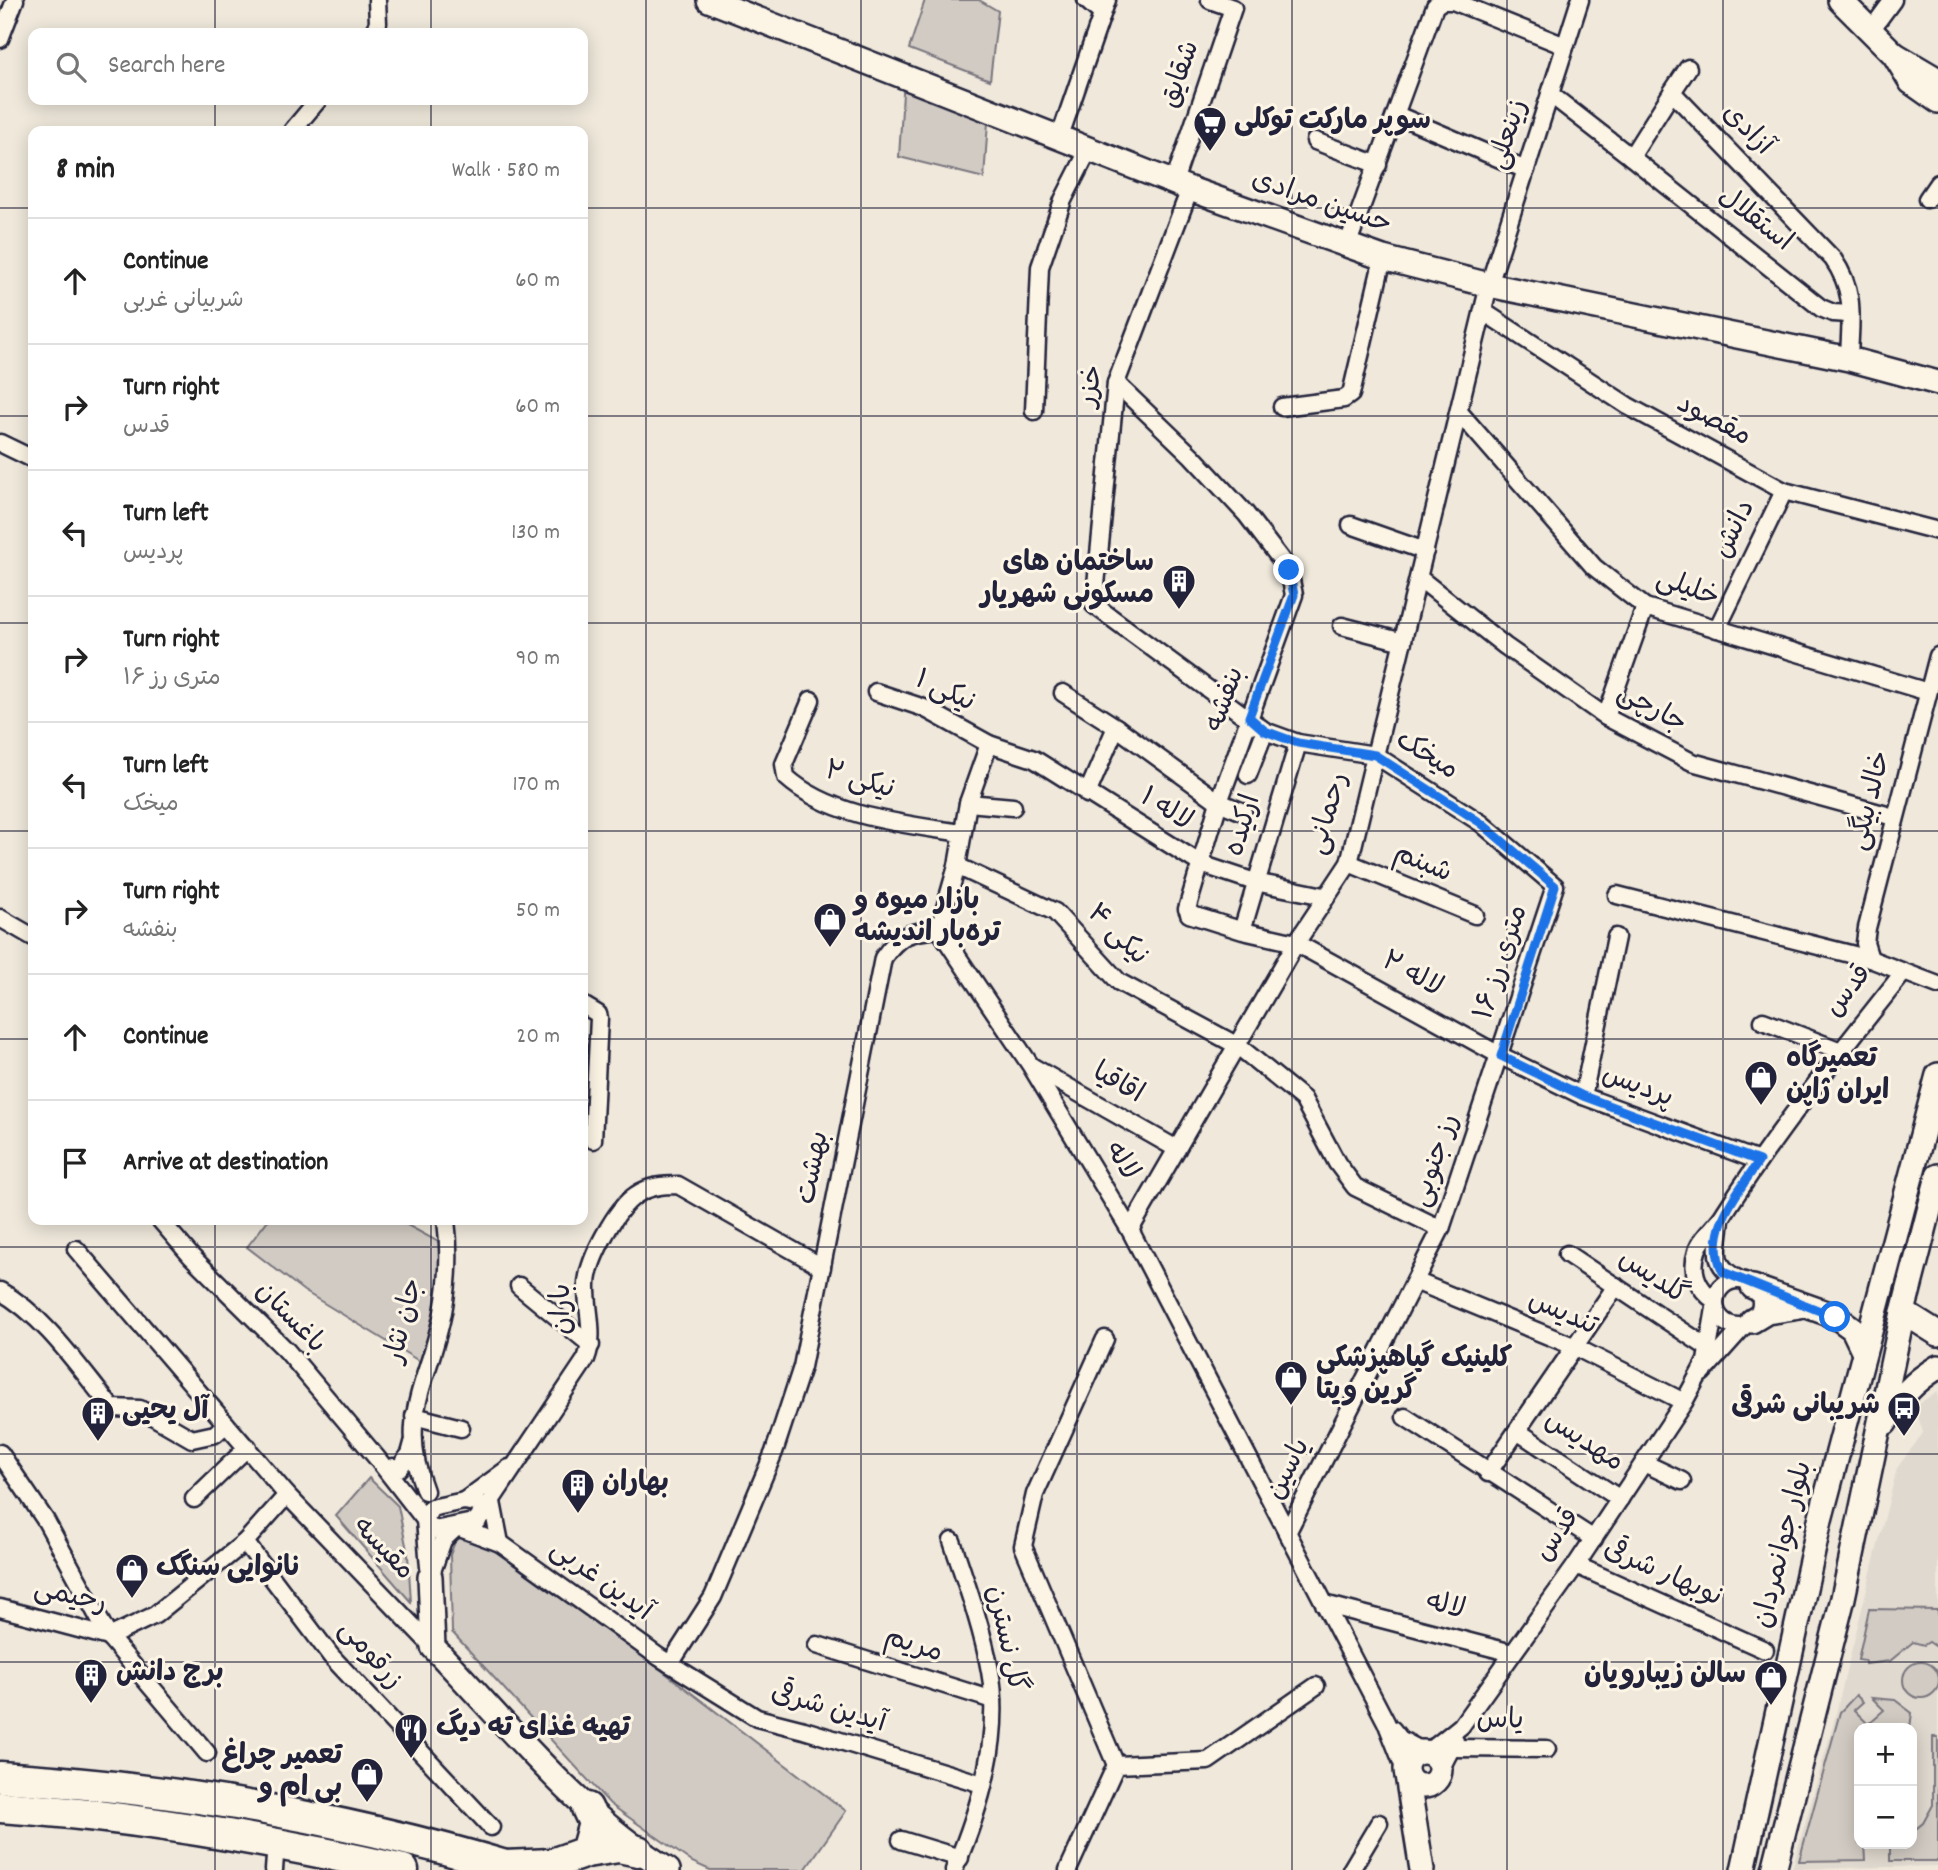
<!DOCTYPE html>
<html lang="en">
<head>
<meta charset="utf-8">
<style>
	body { margin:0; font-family:Dekko,"Playpen Sans Arabic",sans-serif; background:#f2f2f2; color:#222 }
	.controls { position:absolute; right:21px; bottom:21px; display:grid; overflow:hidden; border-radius:14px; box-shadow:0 4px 18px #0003 }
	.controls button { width:63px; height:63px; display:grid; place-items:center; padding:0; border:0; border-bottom:2px solid #e0e0e0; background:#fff; color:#222; font:35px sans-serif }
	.stop { position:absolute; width:21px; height:21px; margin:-16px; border:5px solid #1a73e8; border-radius:50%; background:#fff }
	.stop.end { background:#1a73e8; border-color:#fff; box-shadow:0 2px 7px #0008 }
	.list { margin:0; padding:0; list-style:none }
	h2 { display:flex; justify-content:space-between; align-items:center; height:91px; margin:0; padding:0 28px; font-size:30px }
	h2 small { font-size:23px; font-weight:400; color:#767676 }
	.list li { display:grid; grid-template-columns:46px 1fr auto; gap:21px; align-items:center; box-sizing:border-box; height:126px; padding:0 28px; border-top:2px solid #e0e0e0 }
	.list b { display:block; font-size:26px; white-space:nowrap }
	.list p { margin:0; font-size:23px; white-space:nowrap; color:#767676 }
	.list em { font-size:23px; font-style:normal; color:#767676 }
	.icon { flex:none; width:38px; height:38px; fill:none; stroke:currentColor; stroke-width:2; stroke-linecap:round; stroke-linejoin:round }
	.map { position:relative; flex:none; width:1938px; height:1870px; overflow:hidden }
	.search { position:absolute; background:#fff; box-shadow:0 4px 18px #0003; left:28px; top:28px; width:560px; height:77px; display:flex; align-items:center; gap:18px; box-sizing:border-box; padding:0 24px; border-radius:14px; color:#767676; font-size:26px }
	.panel { position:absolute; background:#fff; box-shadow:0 4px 18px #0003; left:28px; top:126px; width:560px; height:1099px; border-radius:14px }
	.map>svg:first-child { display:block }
	.built { fill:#e0d9cf; fill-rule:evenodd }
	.green { fill:#d1cbc3; stroke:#7a767f; stroke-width:2 }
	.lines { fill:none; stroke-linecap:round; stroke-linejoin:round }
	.street-casing { stroke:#22223b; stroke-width:21 }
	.secondary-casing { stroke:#22223b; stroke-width:28 }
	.highway-casing { stroke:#22223b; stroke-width:35 }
	.street { stroke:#fcf5e5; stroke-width:16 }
	.secondary { stroke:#fcf5e5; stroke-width:23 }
	.highway { stroke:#fcf5e5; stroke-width:30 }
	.route { stroke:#1a73e8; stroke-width:9 }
	.grid { fill:none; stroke:#22223b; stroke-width:2; stroke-opacity:0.55 }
	.labels { text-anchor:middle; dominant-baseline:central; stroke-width:6; stroke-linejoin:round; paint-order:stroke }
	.street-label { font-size:28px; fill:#22223b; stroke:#fcf5e5 }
	.poi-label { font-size:28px; font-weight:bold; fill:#22223b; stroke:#fcf5e5; text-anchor:start }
</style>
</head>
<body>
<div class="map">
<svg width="1938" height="1870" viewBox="0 0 1938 1870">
	<rect width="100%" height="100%" fill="#efe8db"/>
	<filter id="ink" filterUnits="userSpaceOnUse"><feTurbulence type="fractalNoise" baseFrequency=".0143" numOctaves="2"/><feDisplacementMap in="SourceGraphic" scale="14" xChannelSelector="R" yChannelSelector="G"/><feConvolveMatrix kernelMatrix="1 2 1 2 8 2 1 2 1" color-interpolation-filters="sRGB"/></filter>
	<g filter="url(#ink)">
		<path class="built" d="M1938,1391V1866L1792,1869L1832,1729L1897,1468L1923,1433L1915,1406ZM1859,1728H1912V1844H1859Z"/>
		<g class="green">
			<polygon points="925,0 979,0 998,11 990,80 909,49"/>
			<polygon points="904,77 989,108 984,178 899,157"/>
			<polygon points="268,1220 398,1220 448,1247 450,1270 424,1364 304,1291 247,1247"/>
			<polygon points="369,1478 398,1506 408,1555 411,1602 336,1516"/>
			<polygon points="459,1531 495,1543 846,1811 805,1870 710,1870 692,1862 610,1804 452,1632 450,1555"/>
			<polygon points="1869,1609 1938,1610 1938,1648 1929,1642 1924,1645 1913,1642 1890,1661 1865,1664 1865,1661 1858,1660"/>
			<circle cx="1921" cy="1680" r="18"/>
			<polygon points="1856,1695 1863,1702 1854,1710 1868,1724 1884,1710 1872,1698 1895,1700 1912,1713 1910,1728 1859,1728 1859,1844 1865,1844 1866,1860 1799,1861 1840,1712"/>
			<polygon points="1933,1737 1938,1737 1938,1861 1890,1861 1890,1844 1912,1844 1912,1832 1923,1823 1933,1805"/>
		</g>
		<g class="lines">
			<defs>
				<g id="street">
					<polyline points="1086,0 1101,13"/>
					<polyline points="1871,30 1893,0"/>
					<polyline points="373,33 378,23 377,0"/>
					<polyline points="0,39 15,0"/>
					<polyline points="1672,92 1688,68"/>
					<path d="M1550,94L1631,157L1672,92L1833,259C1857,294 1850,319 1849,359"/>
					<polyline points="1397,115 1526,170"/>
					<polyline points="292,131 318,100"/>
					<polyline points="1060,136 1107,0"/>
					<polyline points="1315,141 1378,165"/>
					<polyline points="1631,157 1821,308 1833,313 1850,314"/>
					<polyline points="1174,182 1233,8 1210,0"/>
					<polyline points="1190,189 1116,383 1094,605 1265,731 1298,743 1375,755 1481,823 1555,886 1441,1229 1287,1533"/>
					<polyline points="1927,199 1938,183"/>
					<polyline points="1347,246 1435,6 1442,1 1453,1 1565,46"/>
					<polyline points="1484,312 1628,406 1784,491 1938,531"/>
					<polyline points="1116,383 1192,456 1246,514 1289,570 1294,595 1219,802 1187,909"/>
					<polyline points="1282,407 1344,399 1351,394 1383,258"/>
					<polyline points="1034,411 1040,267 1063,200 1090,147"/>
					<polyline points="1459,412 1594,567 1645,607 1928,692"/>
					<polyline points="0,443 33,459"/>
					<polyline points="1351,525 1425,551"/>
					<polyline points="1419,578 1505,646 1606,717 1692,762 1894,817"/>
					<polyline points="1342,626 1403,642"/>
					<polyline points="1717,629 1784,491"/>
					<polyline points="876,692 924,708 989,744 1034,759 1201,864 1255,882 1324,896"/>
					<polyline points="1063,693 1116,727 1219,802 1243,812"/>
					<path d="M811,700L784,764L786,777C830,817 905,824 961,833"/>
					<polyline points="1606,717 1645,607"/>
					<polyline points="989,744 968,803 957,866 939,929 1031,1066 1130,1230 1386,1722 1407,1775"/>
					<polyline points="1248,775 1265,731"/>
					<polyline points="1087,794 1116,727"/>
					<polyline points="968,803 1013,807"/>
					<polyline points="1349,863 1475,915"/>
					<polyline points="957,866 1055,912 1119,982 1238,1046 1303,1099 1337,1163 1355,1187 1441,1229"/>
					<polyline points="1617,895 1870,959 1938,985"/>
					<polyline points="1189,914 1243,931 1296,943 1501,1056 1583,1096 1759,1161"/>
					<polyline points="0,918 33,937"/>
					<polyline points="1244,924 1298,743"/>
					<polyline points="1870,959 1865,943 1867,928 1938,656"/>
					<polyline points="583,1005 598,1014 599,1018 593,1140"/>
					<polyline points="1763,1021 1841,1051"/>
					<polyline points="1033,1067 1177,1149"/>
					<polyline points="1583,1096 1616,937"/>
					<polyline points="160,1220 191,1256 287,1351 376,1457 425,1520 429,1567"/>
					<path d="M1721,1220C1718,1250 1710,1265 1740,1280"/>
					<polyline points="1130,1230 1296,943 1349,863 1489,285 1580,0"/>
					<polyline points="76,1249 287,1495 433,1647"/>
					<polyline points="1567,1254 1708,1348"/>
					<circle cx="1738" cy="1303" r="23"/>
					<polyline points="1415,1281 1573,1346 1684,1402"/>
					<polyline points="519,1286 591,1345"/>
					<path d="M0,1291C46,1317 79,1368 112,1408L140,1409L192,1439L215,1434L226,1424"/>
					<path d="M1715,1301C1698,1289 1690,1272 1697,1251C1701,1237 1718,1225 1725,1212C1779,1128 1841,1051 1903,973"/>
					<polyline points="1105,1339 1035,1494 1023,1546 1116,1765"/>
					<polyline points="1702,1373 1745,1325"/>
					<polyline points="414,1416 461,1428"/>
					<polyline points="1405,1417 1594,1539"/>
					<polyline points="1517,1431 1620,1499"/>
					<polyline points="0,1453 46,1521 109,1637 207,1753"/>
					<polyline points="1644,1463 1682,1481"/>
					<polyline points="393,1467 399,1468 410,1454 413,1443"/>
					<polyline points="1488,1473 1616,1286"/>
					<path d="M425,1491C396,1417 430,1380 443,1312C449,1280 450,1251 446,1220"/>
					<polyline points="194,1499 248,1447"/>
					<polygon points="464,1501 480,1504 482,1510 478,1521 434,1530 425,1520 431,1508"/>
					<polyline points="464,1501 509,1468"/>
					<polyline points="492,1502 500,1543"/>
					<path d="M481,1516L586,1359C596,1333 586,1311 587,1284C588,1260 616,1208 636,1195C649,1186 663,1185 678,1185L822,1267"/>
					<path d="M952,1541C966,1583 982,1627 990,1671C1002,1737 980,1809 954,1870"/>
					<polyline points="245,1542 331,1656 491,1827"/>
					<polyline points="1576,1565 1765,1650"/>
					<polyline points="430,1577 443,1540 457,1527 500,1543 659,1657 757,1718 804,1730 982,1784"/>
					<polyline points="1324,1604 1512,1653"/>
					<polyline points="0,1608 109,1637 155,1615 245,1542 287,1495"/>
					<polyline points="817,1645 993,1700"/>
					<path d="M670,1664L713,1597L774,1452L802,1367L883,958C900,933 911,932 939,929"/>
					<polyline points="1392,1729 1400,1739 1424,1752 1436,1746 1461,1726 1576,1565 1684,1402 1706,1361 1715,1308"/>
					<polyline points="1452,1748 1547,1749"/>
					<polyline points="1440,1770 1455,1741"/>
					<polyline points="901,1840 960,1858"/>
					<polyline points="274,1870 276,1843"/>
					<polyline points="1068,1870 1116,1765 1208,1761 1316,1686"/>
					<polyline points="1351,1870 1379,1823"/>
				</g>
				<g id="secondary">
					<polyline points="709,0 1190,189 1383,258 1489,285 1849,359 1938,383"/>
					<polyline points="1840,0 1894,54 1911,82 1938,101"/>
					<polyline points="1894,54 1938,80"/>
					<polyline points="1753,1287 1835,1316 1853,1329 1864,1352"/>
					<polyline points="1903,1312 1938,1334"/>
					<polyline points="1752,1321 1767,1312 1800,1307"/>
					<path d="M1885,1423C1899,1398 1913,1382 1938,1367"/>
					<path d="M430,1577L433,1647C507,1724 577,1813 668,1870"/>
					<circle cx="1423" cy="1769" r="17"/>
					<polyline points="1407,1775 1422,1870"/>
					<polyline points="1743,1870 1820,1520 1938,1075"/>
					<polyline points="1774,1870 1843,1598 1903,1312 1938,1176"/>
				</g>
				<g id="highway">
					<path d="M0,1777C177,1788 350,1819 519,1870"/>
					<path d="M0,1807C136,1816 270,1840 403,1870"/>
					<polyline points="586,1852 619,1847 638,1851"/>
					<polyline points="505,1866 552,1864 586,1852 594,1823 587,1808"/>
				</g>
			</defs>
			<use href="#street" class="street-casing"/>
			<use href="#secondary" class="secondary-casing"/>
			<use href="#highway" class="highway-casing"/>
			<use href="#street" class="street"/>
			<use href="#secondary" class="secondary"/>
			<use href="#highway" class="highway"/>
		</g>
	</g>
	<g class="lines" filter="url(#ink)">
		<path class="route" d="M1289,570L1294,595L1249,717L1265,731L1298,743L1375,755L1481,823L1555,886L1501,1056L1583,1096L1759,1161C1738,1193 1703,1231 1723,1272L1835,1317"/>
	</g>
	<path class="grid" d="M215,0V33M431,0V33M646,0V1870M861,0V1870M1077,0V1870M1292,0V1870M1507,0V1870M1723,0V1870M215,100V131M431,100V131M0,208H33M583,208H1938M0,416H33M583,416H1938M0,623H33M583,623H1938M0,831H33M583,831H1938M0,1039H33M583,1039H1938M215,1220V1870M431,1220V1870M0,1247H1938M0,1454H1938M0,1662H1938"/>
	<defs>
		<symbol id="supermarket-pin" viewBox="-11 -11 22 30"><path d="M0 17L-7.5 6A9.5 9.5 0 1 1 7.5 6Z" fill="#22223b" stroke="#fcf5e5"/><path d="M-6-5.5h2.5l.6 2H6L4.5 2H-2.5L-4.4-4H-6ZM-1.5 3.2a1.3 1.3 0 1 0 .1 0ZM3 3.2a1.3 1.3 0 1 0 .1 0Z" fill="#fff"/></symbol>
		<symbol id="building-pin" viewBox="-11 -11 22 30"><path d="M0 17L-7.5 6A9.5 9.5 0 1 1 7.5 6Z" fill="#22223b" stroke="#fcf5e5"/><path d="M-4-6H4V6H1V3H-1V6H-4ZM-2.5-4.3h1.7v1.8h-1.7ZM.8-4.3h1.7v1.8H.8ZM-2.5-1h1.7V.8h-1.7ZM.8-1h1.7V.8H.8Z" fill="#fff"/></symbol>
		<symbol id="shop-pin" viewBox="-11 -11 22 30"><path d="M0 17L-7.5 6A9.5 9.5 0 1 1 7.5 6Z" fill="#22223b" stroke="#fcf5e5"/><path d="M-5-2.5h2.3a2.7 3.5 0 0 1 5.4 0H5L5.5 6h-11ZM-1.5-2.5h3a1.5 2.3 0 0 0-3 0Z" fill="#fff"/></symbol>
		<symbol id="bus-pin" viewBox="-11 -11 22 30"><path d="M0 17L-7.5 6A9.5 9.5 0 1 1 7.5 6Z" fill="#22223b" stroke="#fcf5e5"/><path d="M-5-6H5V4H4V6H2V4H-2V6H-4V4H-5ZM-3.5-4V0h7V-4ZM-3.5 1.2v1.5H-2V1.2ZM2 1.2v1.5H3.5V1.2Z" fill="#fff"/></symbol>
		<symbol id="restaurant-pin" viewBox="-11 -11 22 30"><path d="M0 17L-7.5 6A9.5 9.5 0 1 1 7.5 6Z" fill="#22223b" stroke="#fcf5e5"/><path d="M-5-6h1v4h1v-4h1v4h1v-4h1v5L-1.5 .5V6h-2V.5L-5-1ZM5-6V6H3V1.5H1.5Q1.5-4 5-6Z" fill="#fff"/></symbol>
	</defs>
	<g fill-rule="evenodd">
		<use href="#supermarket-pin" x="1191" y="104" width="38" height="52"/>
		<use href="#building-pin" x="1160" y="562" width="38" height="52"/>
		<use href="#shop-pin" x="811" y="900" width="38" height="52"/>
		<use href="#shop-pin" x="1742" y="1058" width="38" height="52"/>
		<use href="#shop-pin" x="1272" y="1358" width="38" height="52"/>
		<use href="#bus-pin" x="1885" y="1389" width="38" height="52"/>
		<use href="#building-pin" x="79" y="1394" width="38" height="52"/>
		<use href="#building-pin" x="559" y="1466" width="38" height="52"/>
		<use href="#shop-pin" x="113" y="1551" width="38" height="52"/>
		<use href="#building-pin" x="72" y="1656" width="38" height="52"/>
		<use href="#shop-pin" x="1752" y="1658" width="38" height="52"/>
		<use href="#restaurant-pin" x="392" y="1711" width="38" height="52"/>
		<use href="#shop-pin" x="348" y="1755" width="38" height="52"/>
	</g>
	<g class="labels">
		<g class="street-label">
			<text transform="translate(1182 75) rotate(-71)">شقایق</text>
			<text transform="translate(1746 131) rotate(46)">آزادی</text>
			<text transform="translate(1510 135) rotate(-72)">زینعلی</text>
			<text transform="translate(1321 204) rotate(19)">حسین مرادی</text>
			<text transform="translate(1754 221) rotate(38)">استقلال</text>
			<text transform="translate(1093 386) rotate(-78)">خزر</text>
			<text transform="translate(1713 422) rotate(28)">مقصود</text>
			<text transform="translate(1736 530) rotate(-64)">دانش</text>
			<text transform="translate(1687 590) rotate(20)">خلیلی</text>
			<text transform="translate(944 693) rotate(25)">نیکی ۱</text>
			<text transform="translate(1227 700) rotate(-70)">بنفشه</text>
			<text transform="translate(1651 710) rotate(29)">جارچی</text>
			<text transform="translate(1426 757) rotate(32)">میخک</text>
			<text transform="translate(859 782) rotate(17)">نیکی ۲</text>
			<text transform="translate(1872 801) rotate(-76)">خالد بیگی</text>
			<text transform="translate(1165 811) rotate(32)">لاله ۱</text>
			<text transform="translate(1330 814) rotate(-74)">رحمانی</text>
			<text transform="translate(1245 826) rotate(-73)">ارکیده</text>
			<text transform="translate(1422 865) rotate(23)">شبنم</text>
			<text transform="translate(1116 936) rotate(45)">نیکی ۴</text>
			<text transform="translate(1503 963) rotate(-72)">۱۶ متری رز</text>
			<text transform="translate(1411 976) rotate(29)">لاله ۲</text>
			<text transform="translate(1850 992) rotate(-52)">قدس</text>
			<text transform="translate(1117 1085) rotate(30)">اقاقیا</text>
			<text transform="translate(1637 1088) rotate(21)">پردیس</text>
			<text transform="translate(1437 1161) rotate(-71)">رز جنوبی</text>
			<text transform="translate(1120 1162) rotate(59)">لاله</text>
			<text transform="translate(815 1168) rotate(-79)">بهشت</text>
			<text transform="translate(1652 1279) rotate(34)">گلدیس</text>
			<text transform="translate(564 1309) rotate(-90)">باران</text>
			<text transform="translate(1562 1315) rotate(24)">تندیس</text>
			<text transform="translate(289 1319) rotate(46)">باغستان</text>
			<text transform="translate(406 1321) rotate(-76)">جان نثار</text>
			<text transform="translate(1583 1443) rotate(33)">مهدیس</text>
			<text transform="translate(1290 1470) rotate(-63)">یاسین</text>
			<text transform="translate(1559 1536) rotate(-56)">قدس</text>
			<text transform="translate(1785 1545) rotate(-76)">بلوار جوانمردان</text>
			<text transform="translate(382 1550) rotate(46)">مقیسه</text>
			<text transform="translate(1662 1575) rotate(24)">نوبهار شرقی</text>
			<text transform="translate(600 1582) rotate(36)">آیدین غربی</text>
			<text transform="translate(70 1598) rotate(13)">رحیمی</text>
			<text transform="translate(1445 1608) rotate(15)">لاله</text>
			<text transform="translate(1004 1639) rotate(78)">گل نسترن</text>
			<text transform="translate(913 1647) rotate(18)">مریم</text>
			<text transform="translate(369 1656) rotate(49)">زرقومی</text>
			<text transform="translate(828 1710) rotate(16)">آیدین شرقی</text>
			<text transform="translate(1500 1722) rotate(1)">یاس</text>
		</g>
		<g class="poi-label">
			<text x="1234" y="123">سوپر مارکت توکلی</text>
			<text x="1154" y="565" text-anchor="end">ساختمان های<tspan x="1154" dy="32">مسکونی شهریار</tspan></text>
			<text x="854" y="903">بازار میوه و<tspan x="854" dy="32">تره‌بار اندیشه</tspan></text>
			<text x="1786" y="1061">تعمیرگاه<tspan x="1786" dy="32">ایران ژاپن</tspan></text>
			<text x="1316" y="1361">کلینیک گیاهپزشکی<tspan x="1316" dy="32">گرین ویتا</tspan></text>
			<text x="1880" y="1408" text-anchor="end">شریبانی شرقی</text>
			<text x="122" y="1413">آل یحیی</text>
			<text x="602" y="1485">بهاران</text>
			<text x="156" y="1570">نانوایی سنگک</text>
			<text x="116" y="1675">برج دانش</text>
			<text x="1746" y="1677" text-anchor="end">سالن زیبارویان</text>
			<text x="436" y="1730">تهیه غذای ته دیگ</text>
			<text x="342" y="1758" text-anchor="end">تعمیر چراغ<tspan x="342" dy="32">بی ام و</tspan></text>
		</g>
	</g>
</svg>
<div class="controls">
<button>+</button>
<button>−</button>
</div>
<div class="stop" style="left:1835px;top:1317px"></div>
<div class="stop end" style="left:1289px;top:570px"></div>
<div class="search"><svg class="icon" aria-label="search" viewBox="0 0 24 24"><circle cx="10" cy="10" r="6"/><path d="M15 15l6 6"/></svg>Search here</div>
<section class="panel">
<h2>8 min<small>Walk · 580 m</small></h2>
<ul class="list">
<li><svg class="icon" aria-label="ahead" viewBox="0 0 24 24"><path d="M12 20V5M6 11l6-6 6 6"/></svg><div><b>Continue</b><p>شربیانی غربی</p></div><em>60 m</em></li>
<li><svg class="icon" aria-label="right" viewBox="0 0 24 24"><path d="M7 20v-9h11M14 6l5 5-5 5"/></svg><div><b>Turn right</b><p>قدس</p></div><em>60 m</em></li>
<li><svg class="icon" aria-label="left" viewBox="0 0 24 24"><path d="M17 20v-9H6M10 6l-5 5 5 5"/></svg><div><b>Turn left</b><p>پردیس</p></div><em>130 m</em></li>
<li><svg class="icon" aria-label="right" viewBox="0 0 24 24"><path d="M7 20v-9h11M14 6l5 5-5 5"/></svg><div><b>Turn right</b><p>۱۶ متری رز</p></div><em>90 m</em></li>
<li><svg class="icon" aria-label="left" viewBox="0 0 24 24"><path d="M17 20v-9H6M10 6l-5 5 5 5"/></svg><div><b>Turn left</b><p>میخک</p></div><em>170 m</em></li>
<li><svg class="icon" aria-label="right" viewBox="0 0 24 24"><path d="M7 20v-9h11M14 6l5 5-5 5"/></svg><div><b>Turn right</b><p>بنفشه</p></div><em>50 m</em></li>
<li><svg class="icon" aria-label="ahead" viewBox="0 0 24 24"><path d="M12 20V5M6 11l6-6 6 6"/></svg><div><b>Continue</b></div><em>20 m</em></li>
<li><svg class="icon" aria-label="arrive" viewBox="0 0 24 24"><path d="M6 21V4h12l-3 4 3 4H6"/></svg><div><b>Arrive at destination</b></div></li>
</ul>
</section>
</div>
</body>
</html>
